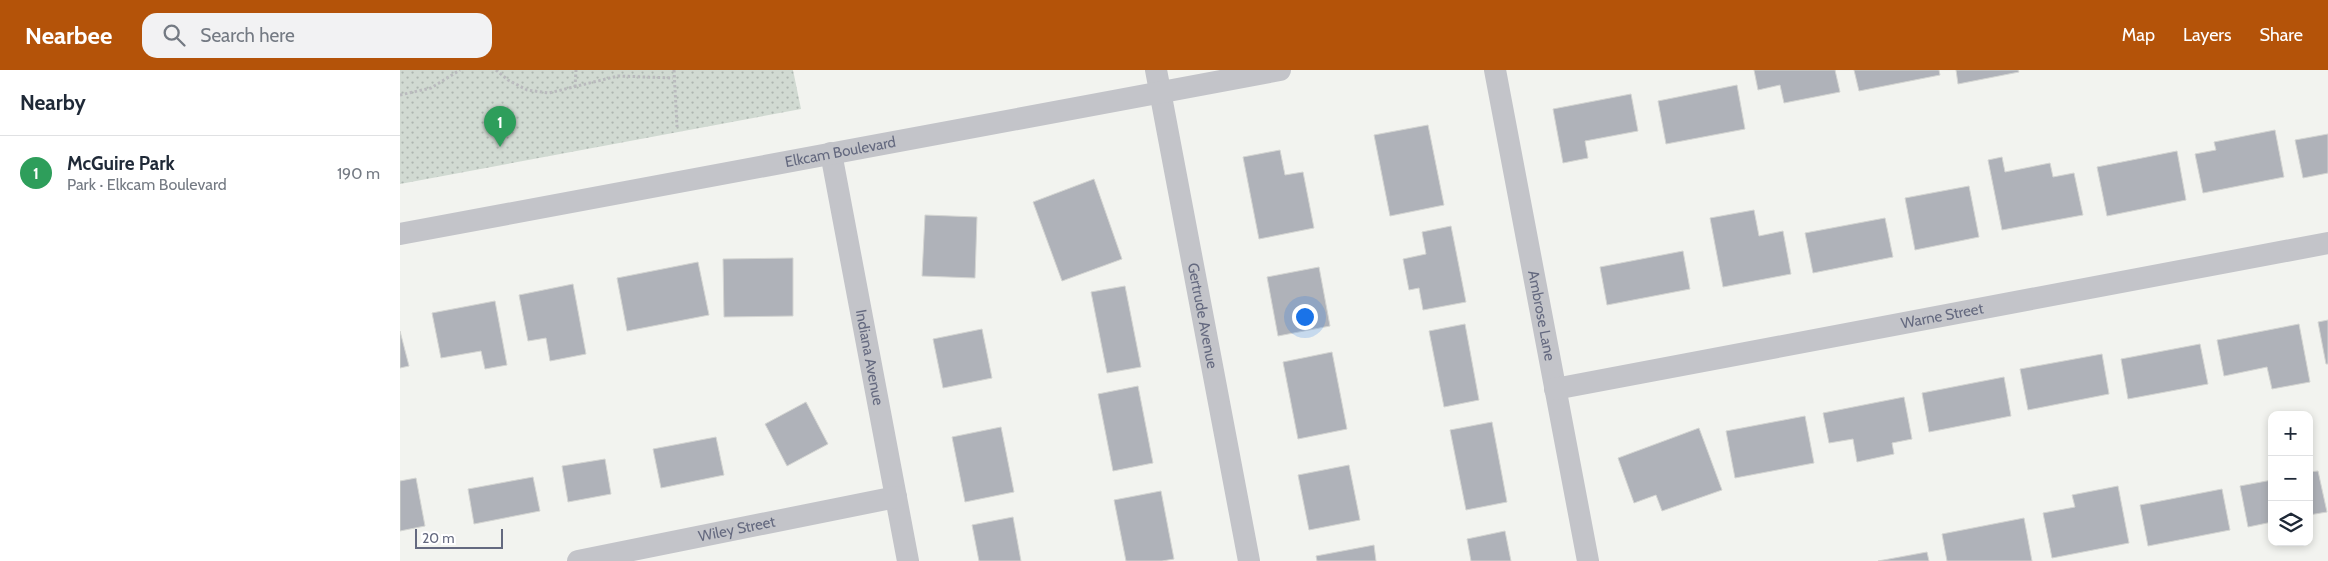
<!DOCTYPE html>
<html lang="en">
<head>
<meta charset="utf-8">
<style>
	body { margin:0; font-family:Cabin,sans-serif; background:#f2f2f3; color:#1f2937 }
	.controls { position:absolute; right:15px; bottom:15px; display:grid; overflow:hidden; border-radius:10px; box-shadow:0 2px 8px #0003 }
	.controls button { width:45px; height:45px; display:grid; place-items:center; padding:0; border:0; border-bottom:1px solid #e0e1e3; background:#fff; color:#1f2937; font:25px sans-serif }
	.scale { position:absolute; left:15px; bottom:12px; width:88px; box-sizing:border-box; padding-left:5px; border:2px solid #64697f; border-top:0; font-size:14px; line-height:18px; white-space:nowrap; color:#64697f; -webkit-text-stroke:4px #fff; paint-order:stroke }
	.you { position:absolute; left:904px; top:246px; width:18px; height:18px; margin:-12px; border:4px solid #fff; border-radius:50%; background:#1a73e8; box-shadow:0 0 0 8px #1a73e833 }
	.badge { display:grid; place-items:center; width:32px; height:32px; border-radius:50%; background:#b45309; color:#fff; font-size:16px; font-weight:700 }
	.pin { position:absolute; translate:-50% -41px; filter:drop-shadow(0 1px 2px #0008) }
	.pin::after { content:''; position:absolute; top:26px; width:18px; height:15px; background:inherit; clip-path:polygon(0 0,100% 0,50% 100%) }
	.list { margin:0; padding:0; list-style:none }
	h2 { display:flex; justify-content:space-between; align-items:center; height:65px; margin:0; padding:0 20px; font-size:21px }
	h2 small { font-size:16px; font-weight:400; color:#747a83 }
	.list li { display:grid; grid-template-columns:32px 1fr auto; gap:15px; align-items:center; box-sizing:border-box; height:75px; padding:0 20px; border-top:1px solid #e0e1e3 }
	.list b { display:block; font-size:19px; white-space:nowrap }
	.list p { margin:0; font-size:16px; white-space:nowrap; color:#747a83 }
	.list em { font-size:16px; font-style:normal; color:#747a83 }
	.icon { flex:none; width:28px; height:28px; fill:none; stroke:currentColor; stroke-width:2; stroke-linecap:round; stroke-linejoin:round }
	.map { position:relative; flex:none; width:1928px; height:491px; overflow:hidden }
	header { display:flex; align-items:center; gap:30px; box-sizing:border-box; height:70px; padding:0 25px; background:#b45309; color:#fff }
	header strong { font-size:24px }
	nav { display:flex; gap:28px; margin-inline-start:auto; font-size:18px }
	.search { width:350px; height:45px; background:#f2f2f3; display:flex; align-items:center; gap:12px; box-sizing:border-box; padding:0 18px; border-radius:15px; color:#747a83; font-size:19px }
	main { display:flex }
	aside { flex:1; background:#fff }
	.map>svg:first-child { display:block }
	.green { fill:url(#green-dots) }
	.building { fill:#afb2b9; stroke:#d4d5d2 }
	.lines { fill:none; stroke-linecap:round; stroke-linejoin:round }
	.path { stroke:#babbbe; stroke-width:3; stroke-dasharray:2.5 2.5; stroke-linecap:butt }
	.minor { stroke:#c3c4c9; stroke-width:22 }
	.labels { text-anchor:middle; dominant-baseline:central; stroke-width:5; stroke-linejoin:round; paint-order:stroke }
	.street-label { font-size:15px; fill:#64697f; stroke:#fff }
</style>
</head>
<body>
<header>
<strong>Nearbee</strong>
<div class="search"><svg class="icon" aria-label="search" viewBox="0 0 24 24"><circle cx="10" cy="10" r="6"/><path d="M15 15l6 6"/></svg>Search here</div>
<nav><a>Map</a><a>Layers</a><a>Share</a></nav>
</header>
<main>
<aside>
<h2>Nearby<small></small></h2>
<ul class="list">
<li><span class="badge" style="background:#2e9e5b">1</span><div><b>McGuire Park</b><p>Park · Elkcam Boulevard</p></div><em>190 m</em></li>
</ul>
</aside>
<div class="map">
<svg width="1928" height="491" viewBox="0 0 1928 491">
	<defs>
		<pattern id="green-dots" width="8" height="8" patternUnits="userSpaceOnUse" patternTransform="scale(1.25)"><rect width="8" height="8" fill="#d1dad2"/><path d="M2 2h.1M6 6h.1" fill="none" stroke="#adb5b0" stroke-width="1.8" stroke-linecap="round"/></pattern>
	</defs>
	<rect width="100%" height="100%" fill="#f2f3ef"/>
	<polygon class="green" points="0,0 393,0 401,39 0,114"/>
	<g class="building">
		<polygon points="1354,0 1435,0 1440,22 1384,33 1380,15 1358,20"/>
		<polygon points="1454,0 1539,0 1540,5 1459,21"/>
		<polygon points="1556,0 1618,0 1619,2 1558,14"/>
		<polygon points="1337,15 1345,59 1266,74 1258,31"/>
		<polygon points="1231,24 1238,61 1185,71 1188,88 1163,93 1153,39"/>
		<polygon points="1028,55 1044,135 990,146 974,65"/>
		<polygon points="1875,60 1884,107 1803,123 1795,84 1816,80 1814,72"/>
		<polygon points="1928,64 1928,103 1903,108 1895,70"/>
		<polygon points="880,80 885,105 903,102 914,158 859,169 843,87"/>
		<polygon points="1777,81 1786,130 1707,146 1697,97"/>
		<polygon points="1602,87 1605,102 1650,93 1653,107 1674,103 1683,145 1602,160 1588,90"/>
		<polygon points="694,109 722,189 662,211 633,132"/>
		<polygon points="1569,116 1579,167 1515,180 1505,128"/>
		<polygon points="1354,140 1359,166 1383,161 1391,204 1323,217 1310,148"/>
		<polygon points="525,145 577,147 575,208 522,206"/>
		<polygon points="1485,148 1493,187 1413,203 1405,163"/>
		<polygon points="1051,156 1066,232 1023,240 1019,218 1009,220 1003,189 1026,184 1022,162"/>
		<polygon points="1283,181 1290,219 1207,235 1200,197"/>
		<polygon points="393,188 393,246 324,247 323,189"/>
		<polygon points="298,192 309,245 227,261 217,208"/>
		<polygon points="919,197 930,256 878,266 867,207"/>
		<polygon points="173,214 186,284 150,291 146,268 128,271 119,225"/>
		<polygon points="725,216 741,297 707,303 691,222"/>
		<polygon points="95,231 107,295 85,299 81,281 41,288 32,243"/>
		<polygon points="1928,250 1928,294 1926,294 1918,252"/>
		<polygon points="1065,254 1079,330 1044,337 1029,261"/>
		<polygon points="1899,254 1910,312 1872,319 1867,297 1824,306 1817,270"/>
		<polygon points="582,259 592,308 543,318 533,269"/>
		<polygon points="0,261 9,296 0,298"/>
		<polygon points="1800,274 1808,314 1728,329 1721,289"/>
		<polygon points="932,282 947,359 898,369 883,292"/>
		<polygon points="1702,284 1709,324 1628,340 1620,299"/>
		<polygon points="1604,307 1611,346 1529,362 1522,323"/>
		<polygon points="738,316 753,393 713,401 698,324"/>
		<polygon points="1504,327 1512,369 1492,373 1494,384 1457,392 1453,369 1429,373 1423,343"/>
		<polygon points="406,332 428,374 387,396 365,354"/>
		<polygon points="1405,346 1414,393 1335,408 1326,361"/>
		<polygon points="1092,352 1107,432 1066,440 1050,360"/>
		<polygon points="601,357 614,422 565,432 552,367"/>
		<polygon points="1299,358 1322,420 1262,441 1256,425 1234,433 1218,388"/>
		<polygon points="316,367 324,405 261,418 253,379"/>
		<polygon points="205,389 211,424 168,432 162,396"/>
		<polygon points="949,395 960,450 909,460 898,405"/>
		<polygon points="1918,401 1927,442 1909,445 1909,402"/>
		<polygon points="133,407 140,441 74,454 68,419"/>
		<polygon points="16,408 25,456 0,461 0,411"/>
		<polygon points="1872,410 1872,452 1848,457 1840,416"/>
		<polygon points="1718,416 1729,473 1652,488 1643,443 1675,437 1672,425"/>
		<polygon points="1822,419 1830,460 1748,476 1740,435"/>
		<polygon points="761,421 774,489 762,491 726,491 714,430"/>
		<polygon points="613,447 621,491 579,491 572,455"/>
		<polygon points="1624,448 1632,491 1547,491 1542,464"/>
		<polygon points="1105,461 1111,491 1071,491 1067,469"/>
		<polygon points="974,475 976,491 917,491 916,486"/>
		<polygon points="1527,482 1529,491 1478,491"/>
	</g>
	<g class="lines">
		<g class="path">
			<polyline points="96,0 108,10 127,20 149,23 218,6 273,8"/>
			<polyline points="274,0 277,57"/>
			<polyline points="175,17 176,0"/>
			<polyline points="0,25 31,18 60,0"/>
		</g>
		<g class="minor">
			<path id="s1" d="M756,0L849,491"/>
			<path id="s2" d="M1095,0L1188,491"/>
			<path id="s3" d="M431,83L508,491"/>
			<path id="s4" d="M0,164L880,0"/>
			<path id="s5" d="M1155,319L1928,173"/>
			<path id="s6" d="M178,491L496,427"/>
		</g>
	</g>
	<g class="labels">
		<g class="street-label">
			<text stroke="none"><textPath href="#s4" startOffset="448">Elkcam Boulevard</textPath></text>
			<text stroke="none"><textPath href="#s1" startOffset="250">Gertrude Avenue</textPath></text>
			<text stroke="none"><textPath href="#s2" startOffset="250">Ambrose Lane</textPath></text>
			<text stroke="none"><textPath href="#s5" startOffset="394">Warne Street</textPath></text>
			<text stroke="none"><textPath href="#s3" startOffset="208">Indiana Avenue</textPath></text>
			<text stroke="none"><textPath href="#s6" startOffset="162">Wiley Street</textPath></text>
		</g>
	</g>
</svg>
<div class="controls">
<button>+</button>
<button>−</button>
<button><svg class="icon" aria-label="layers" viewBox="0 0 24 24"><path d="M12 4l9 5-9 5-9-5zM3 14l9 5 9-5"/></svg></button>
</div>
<div class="scale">20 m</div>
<div class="you"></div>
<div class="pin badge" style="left:100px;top:77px;background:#2e9e5b">1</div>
</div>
</main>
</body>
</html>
